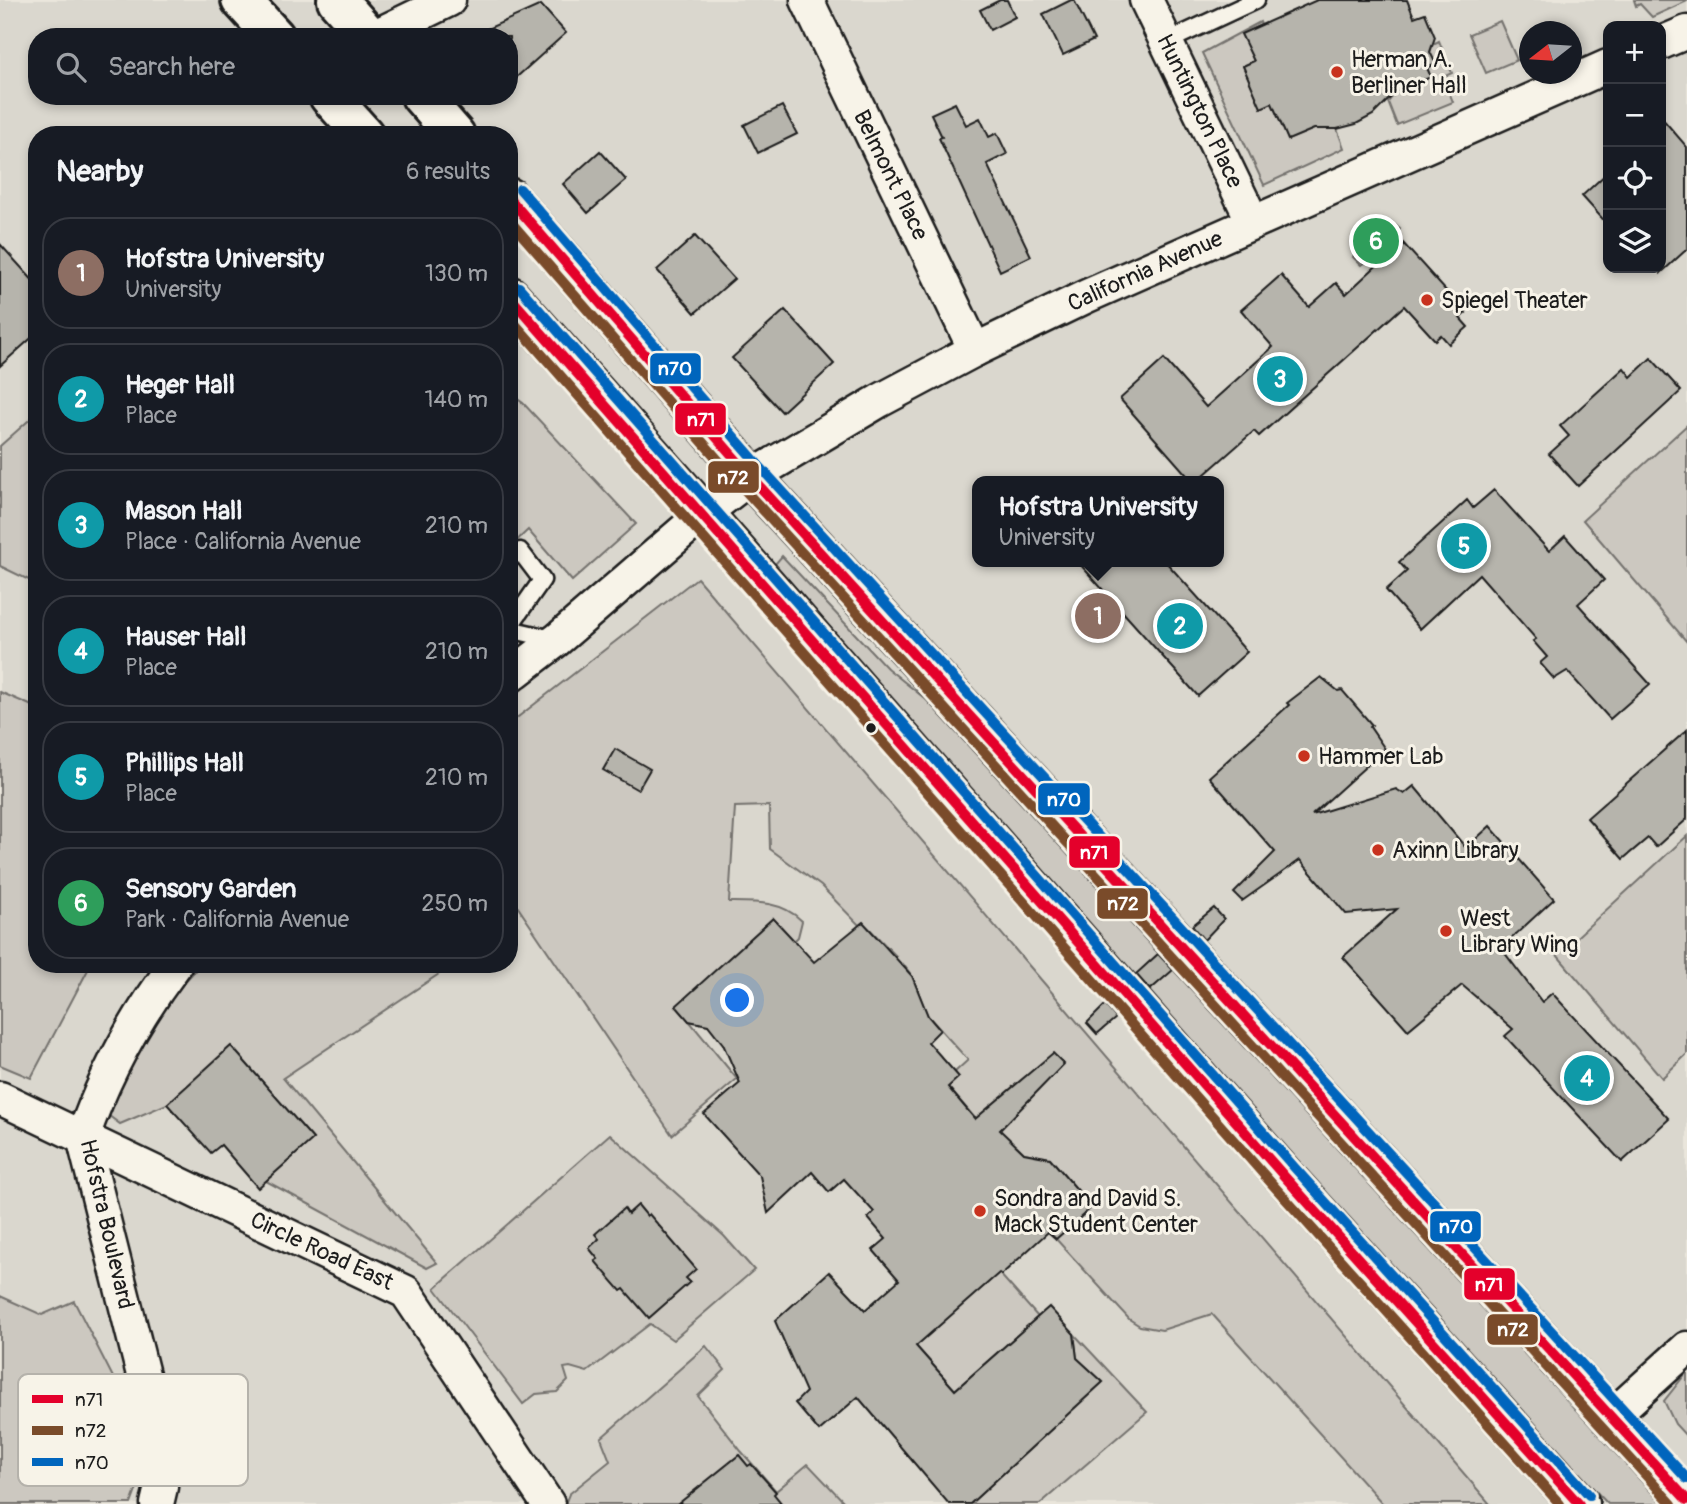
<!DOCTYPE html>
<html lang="en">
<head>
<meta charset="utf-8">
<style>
	body { margin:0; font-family:Pangolin,sans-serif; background:#242831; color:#f1f3f6 }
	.controls { position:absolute; right:21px; top:21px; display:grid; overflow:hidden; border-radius:14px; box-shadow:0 4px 10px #0003 }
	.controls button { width:63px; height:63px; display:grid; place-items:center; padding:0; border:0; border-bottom:2px solid #363941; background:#171b24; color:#f1f3f6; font:35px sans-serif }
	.compass { position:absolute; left:1519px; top:21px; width:63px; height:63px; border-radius:50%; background:#171b24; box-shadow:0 4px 10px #0003; rotate:253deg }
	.you { position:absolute; left:738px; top:1001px; width:24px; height:24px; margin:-18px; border:5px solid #fff; border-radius:50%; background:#1a73e8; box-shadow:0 0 0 10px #1a73e833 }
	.badge { display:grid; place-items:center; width:46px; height:46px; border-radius:50%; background:#db2777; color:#fff; font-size:23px; font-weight:700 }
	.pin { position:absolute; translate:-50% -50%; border:4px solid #fff; box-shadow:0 2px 7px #0006 }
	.popup { position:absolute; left:972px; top:476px; width:252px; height:91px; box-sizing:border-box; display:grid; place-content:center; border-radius:14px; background:#171b24; filter:drop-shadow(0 2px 5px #0005); font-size:23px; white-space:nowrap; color:#9ea1a6 }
	.popup b { font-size:26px; color:#f1f3f6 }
	.popup::after { content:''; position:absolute; left:50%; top:100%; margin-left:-14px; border:14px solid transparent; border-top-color:#171b24 }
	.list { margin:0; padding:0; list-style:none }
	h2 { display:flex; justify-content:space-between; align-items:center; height:91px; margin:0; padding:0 28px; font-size:30px }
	h2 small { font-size:23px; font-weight:400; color:#9ea1a6 }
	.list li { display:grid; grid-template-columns:46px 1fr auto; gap:21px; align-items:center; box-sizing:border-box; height:112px; margin:0 14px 14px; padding:0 14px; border:2px solid #363941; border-radius:28px }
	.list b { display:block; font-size:26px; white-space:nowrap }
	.list p { margin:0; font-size:23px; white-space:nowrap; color:#9ea1a6 }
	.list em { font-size:23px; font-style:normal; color:#9ea1a6 }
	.icon { flex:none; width:38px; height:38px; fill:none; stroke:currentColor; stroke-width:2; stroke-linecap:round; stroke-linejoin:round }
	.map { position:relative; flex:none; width:1687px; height:1504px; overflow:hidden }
	.search { position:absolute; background:#171b24; box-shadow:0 4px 10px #0003; left:28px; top:28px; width:490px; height:77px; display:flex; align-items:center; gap:18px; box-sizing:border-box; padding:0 24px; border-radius:28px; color:#9ea1a6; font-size:26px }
	.panel { position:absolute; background:#171b24; box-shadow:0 4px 10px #0003; left:28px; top:126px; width:490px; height:847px; border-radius:28px }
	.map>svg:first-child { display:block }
	.built { fill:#dad7ce; fill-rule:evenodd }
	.green { fill:#ccc8c0; stroke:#74726e; stroke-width:2 }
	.building { fill:#b6b4ac; stroke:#1c1c1c; stroke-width:2 }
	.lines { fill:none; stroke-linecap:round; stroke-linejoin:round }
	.lane-casing { stroke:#1c1c1c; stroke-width:21 }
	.street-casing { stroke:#1c1c1c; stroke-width:37 }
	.primary-casing { stroke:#1c1c1c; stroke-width:44 }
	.lane { stroke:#f7f3e8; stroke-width:16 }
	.street { stroke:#f7f3e8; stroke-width:32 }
	.primary { stroke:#f7f3e8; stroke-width:38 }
	.bus-1-casing { stroke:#f7f3e8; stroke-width:16 }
	.bus-2-casing { stroke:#f7f3e8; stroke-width:16 }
	.bus-3-casing { stroke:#f7f3e8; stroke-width:16 }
	.bus-1 { stroke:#e4002b; stroke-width:10 }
	.bus-2 { stroke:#7a4b2a; stroke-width:10 }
	.bus-3 { stroke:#0065bd; stroke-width:10 }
	.poi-dot { fill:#c8321e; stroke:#f7f3e8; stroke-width:2.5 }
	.bus-dot { fill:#1c1c1c; stroke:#f7f3e8; stroke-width:2.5 }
	.labels { text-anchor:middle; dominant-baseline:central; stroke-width:6; stroke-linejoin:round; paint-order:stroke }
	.poi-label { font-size:23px; fill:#1c1c1c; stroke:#f7f3e8; text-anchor:start }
	.street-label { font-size:23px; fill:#1c1c1c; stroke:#f7f3e8 }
	.key { fill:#f7f3e8; stroke:#b5b2ab; stroke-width:2 }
	.key-label { font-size:19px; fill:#1c1c1c }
	.line-badge { stroke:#f7f3e8; stroke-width:2.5 }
	.badge-label { font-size:19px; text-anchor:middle; font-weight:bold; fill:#fff }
</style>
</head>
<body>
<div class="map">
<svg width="1687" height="1504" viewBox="0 0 1687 1504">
	<rect width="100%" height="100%" fill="#eae6dc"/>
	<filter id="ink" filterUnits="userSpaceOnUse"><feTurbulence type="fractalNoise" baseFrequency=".0143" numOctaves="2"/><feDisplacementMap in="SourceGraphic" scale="14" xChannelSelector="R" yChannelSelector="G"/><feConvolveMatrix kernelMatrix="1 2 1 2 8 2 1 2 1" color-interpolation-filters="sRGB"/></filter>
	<g filter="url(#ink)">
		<path class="built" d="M0,0H1687V1504H0ZM1608,26H1661V268H1608ZM1530,32H1572V74H1530ZM37,37H509V96H37ZM37,135H509V964H37ZM977,481H1219V562H977Z"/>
		<g class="green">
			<polygon points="1634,0 1687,0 1687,1 1652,17 1640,4 1636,6"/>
			<polygon points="1500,21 1517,60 1486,73 1469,34"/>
			<polygon points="1260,22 1261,25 1242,34 1254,61 1243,66 1261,107 1272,103 1288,140 1314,129 1337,129 1344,148 1264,185 1202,53"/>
			<path d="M1439,41L1452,73L1443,77L1453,102L1397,125L1388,102L1397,91L1430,77C1425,65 1429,55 1433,44Z"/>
			<polygon points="1391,222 1400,229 1386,252 1361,265 1353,257 1365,231"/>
			<polygon points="509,393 523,403 636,524 572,581 528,530 509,548"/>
			<polygon points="37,413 37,584 0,566 0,446"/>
			<polygon points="1687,425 1687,642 1583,520"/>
			<path d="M782,556L887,668L979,742L1667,1504H1608C1319,1201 1049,880 775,564Z"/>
			<path d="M697,578L1490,1504H1383L1212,1314L1162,1330L1140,1326L1129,1319L1056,1239L1092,1207L1050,1158L1024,1153L1017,1146L1007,1155L948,1087L958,1077L955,1072L968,1060L928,1016L912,976L903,964L891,973L885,966L896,956L863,922L859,925L821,886L770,849L769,806L735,807L729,902C756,902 782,901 802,921L798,937L794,941L773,918L677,1006L737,1079L672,1135L509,894V724Z"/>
			<polygon points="0,692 37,708 37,964 91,964 31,1078 0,1065"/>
			<polygon points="1687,836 1687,1054 1662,1078 1557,955"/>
			<polygon points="201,964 433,964 439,974 283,1078 437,1263 427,1268 266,1181 313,1139 232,1047 167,1104 120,1124 101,1110 159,1010"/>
			<polygon points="610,1134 724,1236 754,1270 673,1340 650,1324 587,1372 570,1367 564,1368 568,1381 557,1392 536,1394 523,1404 435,1288"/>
			<polygon points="999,1273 1038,1317 955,1390 916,1346"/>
			<polygon points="0,1296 42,1315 74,1301 120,1391 137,1412 143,1437 143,1472 131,1504 0,1504"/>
			<polygon points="1074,1334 1147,1412 1040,1504 970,1504 1103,1382 1077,1358"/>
			<polygon points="706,1346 725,1370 698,1396 741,1451 776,1491 808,1464 846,1504 565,1504 569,1494 610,1461 601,1438"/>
			<polygon points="1687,1372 1687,1437 1675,1424 1664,1401"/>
		</g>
		<g class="building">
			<polygon points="1000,0 1007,0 1015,17 990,30 980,10"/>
			<polygon points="1071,0 1074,0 1094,40 1063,55 1043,14"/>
			<polygon points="1317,0 1407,0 1414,17 1425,13 1435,37 1430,52 1436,64 1427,68 1431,77 1397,91 1373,115 1356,124 1337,129 1314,129 1288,140 1272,103 1261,108 1243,66 1254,61 1241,34"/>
			<polygon points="541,5 566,33 509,84 509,37 469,37"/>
			<polygon points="955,103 966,125 980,118 989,137 997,133 1007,154 987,164 1031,256 1000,271 939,138 942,137 931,114"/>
			<polygon points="782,106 797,134 758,153 744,125"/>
			<polygon points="1661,117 1687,147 1687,249 1661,273"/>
			<polygon points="600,151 626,180 588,213 563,184"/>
			<polygon points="1608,172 1608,225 1582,196"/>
			<polygon points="695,236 734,279 695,313 657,270"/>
			<polygon points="1402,242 1466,313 1460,318 1468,327 1449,344 1441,335 1435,340 1404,306 1259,436 1254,431 1197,481 1192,481 1120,399 1164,359 1206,407 1273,347 1241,310 1281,275 1309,307 1336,283 1346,294"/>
			<polygon points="0,244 37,285 37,333 0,366"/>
			<polygon points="785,310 834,364 782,412 732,358"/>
			<polygon points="1651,358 1681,391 1578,486 1549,454 1569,436 1560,426 1624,368 1631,377"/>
			<polygon points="1494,490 1549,551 1565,536 1604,580 1578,604 1650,684 1610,719 1567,671 1554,679 1540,663 1547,657 1533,641 1536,639 1479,574 1420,629 1386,590 1407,571 1399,562 1467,500 1473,508"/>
			<polygon points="1078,562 1166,562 1247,652 1198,696"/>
			<polygon points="1321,677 1338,691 1342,690 1372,725 1370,727 1385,749 1312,815 1396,789 1404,794 1414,786 1466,848 1490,826 1554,899 1501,948 1542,1002 1552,993 1669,1119 1622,1162 1505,1036 1513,1029 1462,985 1408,1030 1343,957 1397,909 1346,914 1300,860 1242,901 1234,893 1275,852 1209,777 1289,705 1287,703"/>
			<polygon points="1687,730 1687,819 1656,847 1648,838 1623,859 1587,818"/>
			<polygon points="615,749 650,769 638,790 603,770"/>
			<polygon points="1214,908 1224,919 1204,940 1192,926"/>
			<polygon points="773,918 814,962 863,922 912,976 928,1016 940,1030 928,1042 959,1077 948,1087 975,1119 1053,1053 1064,1064 1000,1130 1024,1153 1050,1158 1092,1207 1056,1239 1048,1232 1001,1275 999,1273 916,1346 955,1390 1049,1307 1074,1334 1077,1358 1103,1382 970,1504 949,1504 858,1397 819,1431 795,1403 806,1392 775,1321 829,1272 865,1310 899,1280 873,1250 886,1239 868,1218 874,1212 844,1179 829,1192 812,1172 768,1213 760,1176 704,1114 740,1083 723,1044 708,1025 689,1021 676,1006"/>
			<polygon points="1158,954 1173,970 1150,990 1136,974"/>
			<polygon points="1105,1005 1116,1018 1097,1034 1087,1023"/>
			<polygon points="231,1046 313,1139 258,1188 221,1145 211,1153 167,1104"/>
			<polygon points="638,1205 647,1216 649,1214 696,1269 686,1278 690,1282 649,1318 624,1289 621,1291 595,1261 598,1259 589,1248 599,1239 595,1234 624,1208 628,1214"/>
			<polygon points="739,1455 748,1466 751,1464 776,1492 774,1494 782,1504 678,1504"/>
		</g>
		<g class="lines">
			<defs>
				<g id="lane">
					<polyline points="1166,42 1256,0"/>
					<polyline points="509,559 520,551 542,580 509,627"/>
					<polyline points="509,629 557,640"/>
				</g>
				<g id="street">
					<polyline points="807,0 975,350"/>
					<polyline points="1146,0 1253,222"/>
					<polyline points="373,37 449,0"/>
					<polyline points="1661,43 1687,32"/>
					<polyline points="509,677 557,640 703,514 751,477 879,401 975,350 1087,296 1608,66"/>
					<polyline points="0,1098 406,1292 548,1504"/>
					<polyline points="1611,1417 1687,1348"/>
					<path d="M157,1504L161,1487V1446L83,1137C104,1076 137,1016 176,964"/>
				</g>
				<g id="primary">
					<polyline points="241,0 275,37"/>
					<polyline points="337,0 370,37"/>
					<polyline points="329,96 364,135"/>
					<polyline points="421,96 455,135"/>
					<polyline points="509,198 751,477 1687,1500"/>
					<polyline points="509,296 703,514 1284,1176 1579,1504"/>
				</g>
			</defs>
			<use href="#lane" class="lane-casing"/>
			<use href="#street" class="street-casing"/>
			<use href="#primary" class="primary-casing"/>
			<use href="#lane" class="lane"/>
			<use href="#street" class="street"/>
			<use href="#primary" class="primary"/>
			<defs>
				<g id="bus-1">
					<polyline points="509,198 751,477 1687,1500"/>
					<polyline points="509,296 1284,1176 1579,1504"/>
				</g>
				<g id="bus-2">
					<polyline points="509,220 741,486 1672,1504"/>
					<polyline points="509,317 1273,1185 1560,1504"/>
				</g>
				<g id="bus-3">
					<polyline points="520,189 761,468 1687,1479"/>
					<polyline points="519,287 1294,1167 1589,1495"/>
				</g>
			</defs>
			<use href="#bus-1" class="bus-1-casing"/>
			<use href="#bus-2" class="bus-2-casing"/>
			<use href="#bus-3" class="bus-3-casing"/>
			<use href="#bus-1" class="bus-1"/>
			<use href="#bus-2" class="bus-2"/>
			<use href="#bus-3" class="bus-3"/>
		</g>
	</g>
	<g class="poi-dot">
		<circle cx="1337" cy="72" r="7"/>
		<circle cx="1427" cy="300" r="7"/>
		<circle cx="1304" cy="756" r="7"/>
		<circle cx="1378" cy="850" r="7"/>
		<circle cx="1446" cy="931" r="7"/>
		<circle cx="980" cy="1211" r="7"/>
	</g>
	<circle class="bus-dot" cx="871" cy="728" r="6"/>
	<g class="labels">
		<g class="poi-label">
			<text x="1351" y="59">Herman A.<tspan x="1351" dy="26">Berliner Hall</tspan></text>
			<text x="1441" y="300">Spiegel Theater</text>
			<text x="1318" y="756">Hammer Lab</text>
			<text x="1392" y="850">Axinn Library</text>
			<text x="1460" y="918">West<tspan x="1460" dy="26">Library Wing</tspan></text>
			<text x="994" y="1198">Sondra and David S.<tspan x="994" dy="26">Mack Student Center</tspan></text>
		</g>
		<g class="street-label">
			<text transform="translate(1200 111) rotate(64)">Huntington Place</text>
			<text transform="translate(891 175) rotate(64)">Belmont Place</text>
			<text transform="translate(1145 271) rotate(-24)">California Avenue</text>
			<text transform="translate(107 1224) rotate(77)">Hofstra Boulevard</text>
			<text transform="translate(322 1251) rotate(25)">Circle Road East</text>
		</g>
	</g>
	<rect x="18" y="1374" width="230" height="112" rx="10" class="key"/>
	<rect x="32" y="1395" width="31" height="8" fill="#e4002b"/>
	<rect x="32" y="1426" width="31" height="9" fill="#7a4b2a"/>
	<rect x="32" y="1458" width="31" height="8" fill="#0065bd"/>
	<g class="key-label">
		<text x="75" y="1406">n71</text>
		<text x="75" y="1437">n72</text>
		<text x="75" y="1469">n70</text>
	</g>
	<g class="line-badge">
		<rect x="649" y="352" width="53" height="33" rx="7" fill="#0065bd"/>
		<rect x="674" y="402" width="53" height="34" rx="7" fill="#e4002b"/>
		<rect x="707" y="460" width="53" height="34" rx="7" fill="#7a4b2a"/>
		<rect x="1037" y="782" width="54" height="34" rx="7" fill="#0065bd"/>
		<rect x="1068" y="835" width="53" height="34" rx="7" fill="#e4002b"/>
		<rect x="1096" y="887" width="53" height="33" rx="7" fill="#7a4b2a"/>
		<rect x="1429" y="1210" width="53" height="33" rx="7" fill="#0065bd"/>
		<rect x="1463" y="1267" width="53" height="34" rx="7" fill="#e4002b"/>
		<rect x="1486" y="1313" width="53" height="33" rx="7" fill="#7a4b2a"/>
	</g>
	<g class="badge-label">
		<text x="675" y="375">n70</text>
		<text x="701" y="426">n71</text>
		<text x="733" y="484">n72</text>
		<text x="1064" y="806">n70</text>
		<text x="1094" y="859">n71</text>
		<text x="1123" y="910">n72</text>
		<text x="1456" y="1233">n70</text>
		<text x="1489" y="1291">n71</text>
		<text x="1513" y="1336">n72</text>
	</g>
</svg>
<div class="controls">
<button>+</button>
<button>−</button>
<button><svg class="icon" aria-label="locate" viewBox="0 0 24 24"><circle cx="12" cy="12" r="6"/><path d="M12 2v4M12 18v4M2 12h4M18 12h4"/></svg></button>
<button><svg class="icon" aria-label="layers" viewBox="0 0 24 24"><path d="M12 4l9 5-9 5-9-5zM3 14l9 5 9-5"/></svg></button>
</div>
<svg class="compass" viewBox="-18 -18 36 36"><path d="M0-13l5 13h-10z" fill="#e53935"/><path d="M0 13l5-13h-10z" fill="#9ea1a6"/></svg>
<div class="you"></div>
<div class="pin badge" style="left:1098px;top:616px;background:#8d6e63">1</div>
<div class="popup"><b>Hofstra University</b>University</div>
<div class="pin badge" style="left:1180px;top:626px;background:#0f9aa8">2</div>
<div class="pin badge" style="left:1280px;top:379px;background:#0f9aa8">3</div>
<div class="pin badge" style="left:1587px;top:1078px;background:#0f9aa8">4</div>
<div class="pin badge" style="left:1464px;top:546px;background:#0f9aa8">5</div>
<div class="pin badge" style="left:1376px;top:241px;background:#2e9e5b">6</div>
<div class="search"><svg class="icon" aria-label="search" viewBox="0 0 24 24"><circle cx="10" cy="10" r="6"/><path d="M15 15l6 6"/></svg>Search here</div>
<section class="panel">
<h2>Nearby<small>6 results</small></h2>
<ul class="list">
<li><span class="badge" style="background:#8d6e63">1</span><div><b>Hofstra University</b><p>University</p></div><em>130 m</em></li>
<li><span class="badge" style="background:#0f9aa8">2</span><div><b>Heger Hall</b><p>Place</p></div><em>140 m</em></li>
<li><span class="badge" style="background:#0f9aa8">3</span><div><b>Mason Hall</b><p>Place · California Avenue</p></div><em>210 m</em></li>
<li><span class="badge" style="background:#0f9aa8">4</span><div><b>Hauser Hall</b><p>Place</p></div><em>210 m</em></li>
<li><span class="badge" style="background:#0f9aa8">5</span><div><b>Phillips Hall</b><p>Place</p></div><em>210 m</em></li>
<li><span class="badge" style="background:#2e9e5b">6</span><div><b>Sensory Garden</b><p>Park · California Avenue</p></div><em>250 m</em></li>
</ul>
</section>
</div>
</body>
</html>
